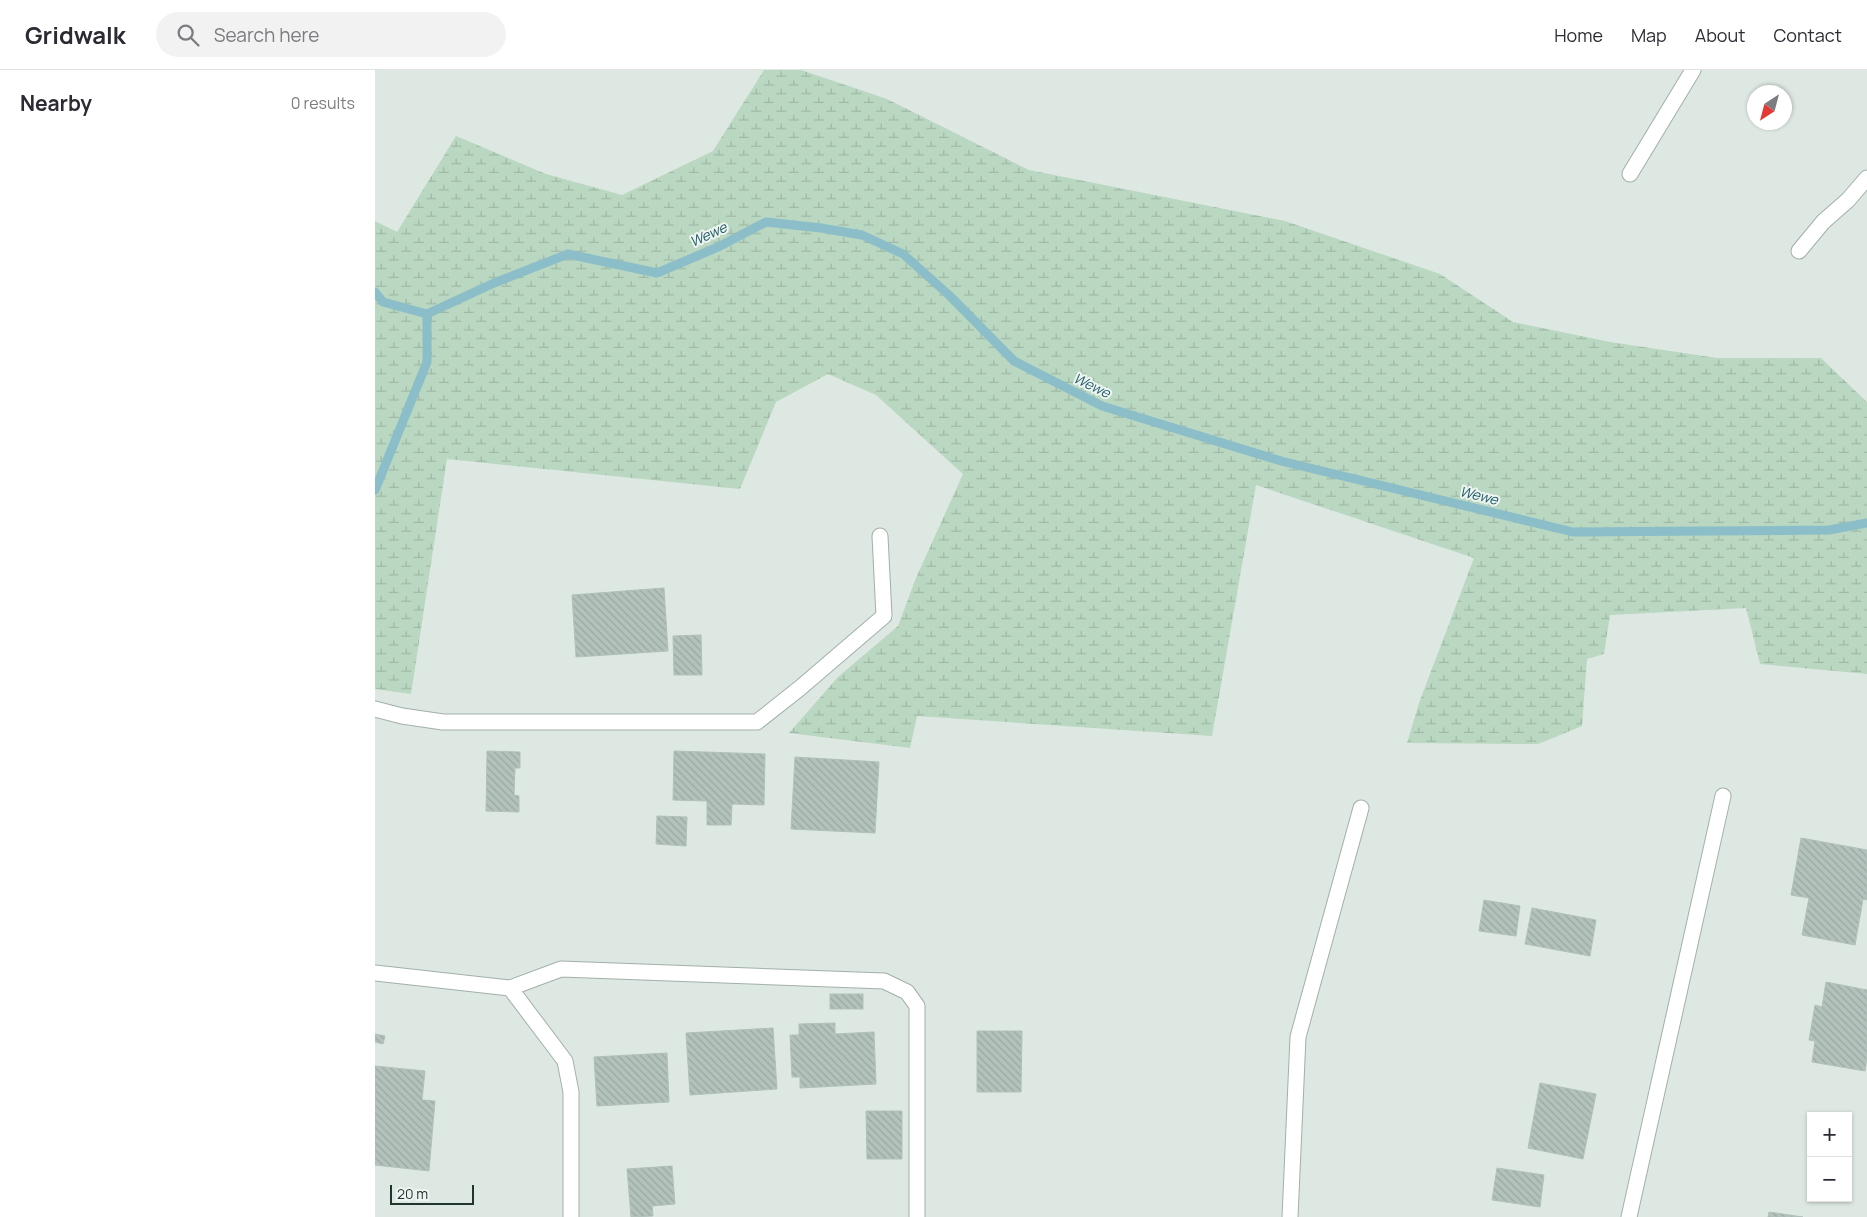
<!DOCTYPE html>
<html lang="en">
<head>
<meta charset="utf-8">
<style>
	body { margin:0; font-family:Manrope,sans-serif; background:#f2f2f3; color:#2b2b33 }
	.controls { position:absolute; right:15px; bottom:15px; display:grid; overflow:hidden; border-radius:0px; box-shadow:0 1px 4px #0004 }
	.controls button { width:45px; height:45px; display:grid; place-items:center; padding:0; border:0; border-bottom:1px solid #e1e1e2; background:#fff; color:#2b2b33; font:25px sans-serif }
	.compass { position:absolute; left:1372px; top:15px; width:45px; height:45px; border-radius:50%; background:#fff; box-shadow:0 1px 4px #0004; rotate:216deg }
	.scale { position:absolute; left:15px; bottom:12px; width:84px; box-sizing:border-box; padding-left:5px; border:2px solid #213530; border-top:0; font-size:14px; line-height:18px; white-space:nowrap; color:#213530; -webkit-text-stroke:4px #eef5f1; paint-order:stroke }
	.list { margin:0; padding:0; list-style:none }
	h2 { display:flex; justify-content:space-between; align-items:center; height:65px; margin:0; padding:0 20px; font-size:21px }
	h2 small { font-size:16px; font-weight:400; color:#7c7c81 }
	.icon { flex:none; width:28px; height:28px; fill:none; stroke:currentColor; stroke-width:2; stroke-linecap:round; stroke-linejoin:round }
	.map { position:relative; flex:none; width:1492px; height:1147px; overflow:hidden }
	header { display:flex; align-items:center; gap:30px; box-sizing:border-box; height:70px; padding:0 25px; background:#fff; border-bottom:1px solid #e1e1e2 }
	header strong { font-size:24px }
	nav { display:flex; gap:28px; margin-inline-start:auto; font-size:18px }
	.search { width:350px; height:45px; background:#f2f2f3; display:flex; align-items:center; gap:12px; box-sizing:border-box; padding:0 18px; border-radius:28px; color:#7c7c81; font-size:19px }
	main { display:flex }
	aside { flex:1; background:#fff }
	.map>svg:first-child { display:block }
	.wetland { fill:url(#wetland-marsh) }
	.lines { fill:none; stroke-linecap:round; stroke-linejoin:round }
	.stream { stroke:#8bbec8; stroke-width:9 }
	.building { fill:url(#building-back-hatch); stroke:#b1c0ba }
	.minor-casing { stroke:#a2afaa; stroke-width:17 }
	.minor { stroke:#fff; stroke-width:15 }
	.labels { text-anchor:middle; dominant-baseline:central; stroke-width:4; stroke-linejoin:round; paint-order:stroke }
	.water-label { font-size:14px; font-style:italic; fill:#235e6a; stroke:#eef5f1 }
</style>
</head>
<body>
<header>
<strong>Gridwalk</strong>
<div class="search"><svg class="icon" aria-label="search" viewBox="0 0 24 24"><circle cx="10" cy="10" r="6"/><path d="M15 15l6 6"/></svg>Search here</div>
<nav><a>Home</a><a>Map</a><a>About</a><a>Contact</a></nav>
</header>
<main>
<aside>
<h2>Nearby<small>0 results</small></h2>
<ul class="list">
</ul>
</aside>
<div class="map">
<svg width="1492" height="1147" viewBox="0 0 1492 1147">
	<defs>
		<pattern id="wetland-marsh" width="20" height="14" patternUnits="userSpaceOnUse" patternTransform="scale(1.25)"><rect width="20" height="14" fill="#b9d7c1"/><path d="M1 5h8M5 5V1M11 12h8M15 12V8" fill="none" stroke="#9fb9a6"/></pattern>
		<pattern id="building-back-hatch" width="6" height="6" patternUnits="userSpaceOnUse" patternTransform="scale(1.25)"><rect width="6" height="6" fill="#b4c2bc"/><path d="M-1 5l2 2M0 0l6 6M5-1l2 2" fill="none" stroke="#9aa7a2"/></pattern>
	</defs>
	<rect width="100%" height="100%" fill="#dee8e3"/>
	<polygon class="wetland" points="389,0 426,0 512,29 654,100 910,151 1065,204 1138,252 1235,272 1342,288 1446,288 1492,332 1492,604 1385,594 1371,538 1235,545 1229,584 1212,589 1207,656 1163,674 1032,673 1044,633 1099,488 881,415 837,666 542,646 535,678 414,663 463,607 523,556 541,508 588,404 501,325 453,304 401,332 365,419 72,389 36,624 0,619 0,151 22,162 81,66 171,104 247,125 338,81"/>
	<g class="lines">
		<g class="stream">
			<polyline points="0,222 8,232 52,244 119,213 193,184 282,203 343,177 391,152 446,158 487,165 528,184 575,226 639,291 727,336 906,391 1198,462 1454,460 1492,453"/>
			<polyline points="0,420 52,292 52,244"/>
		</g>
	</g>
	<g class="building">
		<polygon points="289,518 293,581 201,587 197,525"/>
		<polygon points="326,565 327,605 299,605 298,566"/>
		<polygon points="112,681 145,682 145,698 140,698 139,725 144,726 144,742 111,741"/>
		<polygon points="299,681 390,684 389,735 357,734 356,755 332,755 332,731 298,730"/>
		<polygon points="420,687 504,692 500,763 416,759"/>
		<polygon points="282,746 312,747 311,776 281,774"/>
		<polygon points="1426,768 1492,780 1492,830 1488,829 1480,875 1427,865 1434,828 1416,825"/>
		<polygon points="1109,830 1145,836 1141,866 1104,861"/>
		<polygon points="1157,838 1221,850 1215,886 1150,874"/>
		<polygon points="1451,912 1492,920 1492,987 1490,1001 1437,992 1440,971 1434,970 1440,935 1447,937"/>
		<rect x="455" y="924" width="33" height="15"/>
		<polygon points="460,953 460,964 499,962 501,1014 425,1018 425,1007 417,1007 415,965 424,965 424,954"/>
		<polygon points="398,958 402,1019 315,1025 311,963"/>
		<polygon points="602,961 647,961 646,1022 602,1022"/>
		<polygon points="0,964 10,966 8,974 0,972"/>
		<polygon points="292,983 294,1032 222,1036 219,987"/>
		<polygon points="0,996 50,1001 47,1030 60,1031 54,1101 0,1095"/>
		<polygon points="1165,1013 1221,1024 1208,1089 1153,1078"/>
		<polygon points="491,1041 527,1041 527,1089 492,1089"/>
		<polygon points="297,1096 300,1134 277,1136 278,1146 256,1147 252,1099"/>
		<polygon points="1122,1098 1169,1105 1165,1137 1117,1130"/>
		<polygon points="1394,1142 1428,1147 1393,1147"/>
	</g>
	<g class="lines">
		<defs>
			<g id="minor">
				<polyline points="1255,104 1318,0"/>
				<polyline points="1424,181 1448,152 1473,130 1492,108"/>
				<polyline points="0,639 27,646 68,652 382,652 425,618 509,546 505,466"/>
				<polyline points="0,903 135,918 186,899 509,911 532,922 542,936 542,1147"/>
				<polyline points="135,918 190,991 196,1022 196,1147"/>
				<polyline points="915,1147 923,967 986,738"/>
				<polyline points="1254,1147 1348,726"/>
			</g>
		</defs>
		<use href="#minor" class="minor-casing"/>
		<use href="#minor" class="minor"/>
	</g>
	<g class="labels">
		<g class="water-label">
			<text transform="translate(333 164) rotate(-25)">Wewe</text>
			<text transform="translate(717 315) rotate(26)">Wewe</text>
			<text transform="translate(1104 425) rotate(14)">Wewe</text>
		</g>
	</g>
</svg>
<div class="controls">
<button>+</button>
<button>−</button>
</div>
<svg class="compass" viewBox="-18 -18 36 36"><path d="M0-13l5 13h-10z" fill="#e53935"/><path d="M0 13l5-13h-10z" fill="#7c7c81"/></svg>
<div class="scale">20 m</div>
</div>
</main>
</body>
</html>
